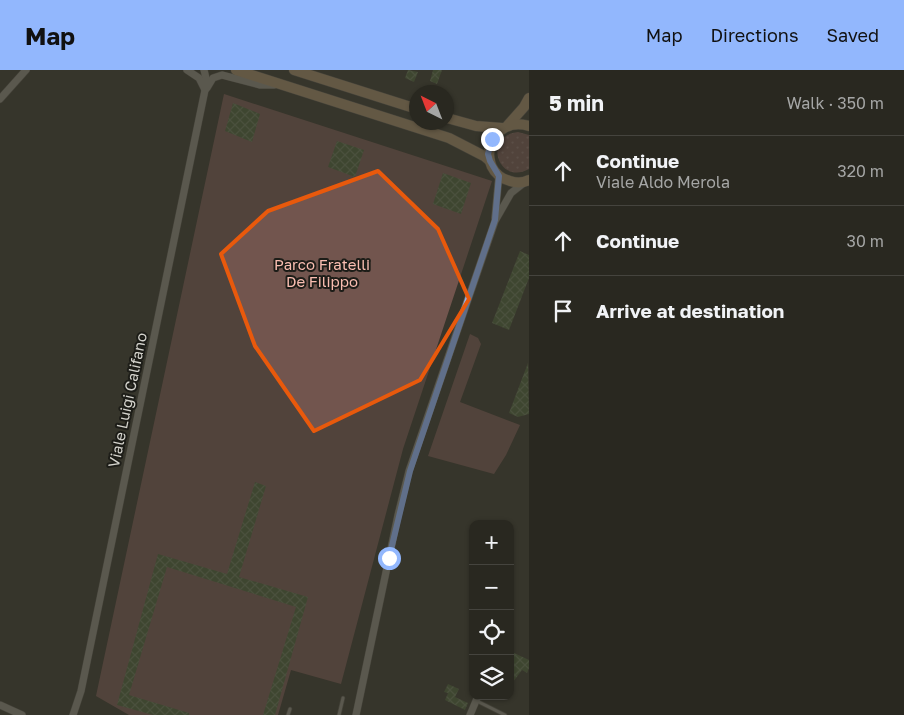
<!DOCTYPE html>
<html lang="en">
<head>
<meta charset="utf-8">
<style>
	body { margin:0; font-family:"Golos Text",sans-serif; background:#35342d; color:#f1f3f6 }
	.controls { position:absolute; right:15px; bottom:15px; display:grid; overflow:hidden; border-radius:10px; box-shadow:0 1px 4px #0004 }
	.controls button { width:45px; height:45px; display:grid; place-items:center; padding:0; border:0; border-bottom:1px solid #45443e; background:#292820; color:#f1f3f6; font:25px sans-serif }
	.compass { position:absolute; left:409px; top:15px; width:45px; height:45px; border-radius:50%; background:#292820; box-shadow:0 1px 4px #0004; rotate:318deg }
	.stop { position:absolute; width:15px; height:15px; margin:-11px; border:4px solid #92b7fd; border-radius:50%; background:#fff }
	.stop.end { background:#92b7fd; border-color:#fff; box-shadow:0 1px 5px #0008 }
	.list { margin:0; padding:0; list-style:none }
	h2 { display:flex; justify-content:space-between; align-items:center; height:65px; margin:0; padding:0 20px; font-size:21px }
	h2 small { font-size:16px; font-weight:400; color:#a5a6a5 }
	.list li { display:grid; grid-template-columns:32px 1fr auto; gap:15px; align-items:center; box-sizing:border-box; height:70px; padding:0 20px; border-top:1px solid #45443e }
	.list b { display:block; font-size:19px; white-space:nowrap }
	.list p { margin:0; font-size:16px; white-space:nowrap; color:#a5a6a5 }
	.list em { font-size:16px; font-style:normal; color:#a5a6a5 }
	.icon { flex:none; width:28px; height:28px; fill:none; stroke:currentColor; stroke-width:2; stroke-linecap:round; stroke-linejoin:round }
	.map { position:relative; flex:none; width:529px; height:645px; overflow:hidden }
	header { display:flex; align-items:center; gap:30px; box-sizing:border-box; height:70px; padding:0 25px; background:#92b7fd; color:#111 }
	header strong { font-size:24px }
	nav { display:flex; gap:28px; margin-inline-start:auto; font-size:18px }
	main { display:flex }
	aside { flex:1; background:#292820 }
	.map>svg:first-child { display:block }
	.grass { fill:url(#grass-dots) }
	.park { fill:#72554e }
	.building { fill:url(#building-cross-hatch) }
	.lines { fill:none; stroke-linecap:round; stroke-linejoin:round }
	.lane-casing { stroke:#55544a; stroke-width:4.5 }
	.street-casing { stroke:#55544a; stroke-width:8 }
	.secondary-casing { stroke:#55544a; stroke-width:11 }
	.lane { stroke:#868479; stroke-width:3 }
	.street { stroke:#868479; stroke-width:7 }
	.secondary { stroke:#9a8363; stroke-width:10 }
	.route { stroke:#92b7fd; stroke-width:6 }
	.marked { fill:none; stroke:#e8590c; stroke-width:4; stroke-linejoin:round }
	.labels { text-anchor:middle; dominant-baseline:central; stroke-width:4; stroke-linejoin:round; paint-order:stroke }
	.park-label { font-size:15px; fill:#fabeb1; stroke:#1d1d18 }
	.street-label { font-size:15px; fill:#d4d3cc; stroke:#1d1d18 }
</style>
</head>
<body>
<header>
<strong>Map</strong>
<nav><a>Map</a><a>Directions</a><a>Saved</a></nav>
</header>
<main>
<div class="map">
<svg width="529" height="645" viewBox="0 0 529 645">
	<defs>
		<pattern id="grass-dots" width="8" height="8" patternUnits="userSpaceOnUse" patternTransform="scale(1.25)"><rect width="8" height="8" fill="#72554e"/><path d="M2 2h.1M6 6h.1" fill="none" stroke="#856d66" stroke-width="1.8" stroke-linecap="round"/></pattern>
		<pattern id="building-cross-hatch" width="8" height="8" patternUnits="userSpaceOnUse" patternTransform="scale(1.25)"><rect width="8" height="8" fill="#485b37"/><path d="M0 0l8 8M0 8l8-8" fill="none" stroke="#627253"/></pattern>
	</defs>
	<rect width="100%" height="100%" fill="#37352b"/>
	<path class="grass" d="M518,62L529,65V99C498,116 482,66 518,62Z"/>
	<g class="park">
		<polygon points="224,24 492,111 403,379 341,614 291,600 278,645 129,645 96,626"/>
		<polygon points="470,264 478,268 481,274 460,332 520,355 506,385 494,404 428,386"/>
	</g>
	<g class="building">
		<polygon points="408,0 418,2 414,12 405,8"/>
		<polygon points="433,0 442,0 437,14 430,11"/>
		<polygon points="233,33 260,44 252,72 225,61"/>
		<polygon points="337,71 364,80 355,107 328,97"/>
		<polygon points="443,103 471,113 461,144 433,134"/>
		<polygon points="520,181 529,185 529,208 509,260 492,253"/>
		<polygon points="528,293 529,344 518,347 509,343"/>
		<polygon points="255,412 266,416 239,507 308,527 275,645 263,645 296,537 167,497 129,625 189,643 189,645 153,645 117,635 158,484 227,504"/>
		<polygon points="510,581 529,590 529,598 527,603 522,600 510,616"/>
		<polygon points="448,614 459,619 455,627 468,633 465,640 445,630 448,623 444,622"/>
	</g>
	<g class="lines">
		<defs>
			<g id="lane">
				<polyline points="477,631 505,645"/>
				<polyline points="288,645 290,639"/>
				<polyline points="339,645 343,628"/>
			</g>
			<g id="street">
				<polyline points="187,0 199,8 205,20"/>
				<polyline points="207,18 213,8 222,5 260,15 274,15"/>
				<polyline points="0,29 26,0"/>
				<polyline points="495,148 499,105"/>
				<polyline points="0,635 22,645"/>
				<polyline points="73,645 81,621 205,20 206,8 204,0"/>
				<polyline points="356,645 398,445 409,401 495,151 511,123 525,112"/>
				<polyline points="470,645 478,626"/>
			</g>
			<g id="secondary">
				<polyline points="236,0 449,68 484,86 490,91"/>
				<polyline points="294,0 417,39"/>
				<polyline points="447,48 476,56 502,58"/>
				<polyline points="508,55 524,37 529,28"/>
				<path d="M529,56C489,44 473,101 510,111C516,113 523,113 529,110"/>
			</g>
		</defs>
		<use href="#lane" class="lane-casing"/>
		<use href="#street" class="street-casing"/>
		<use href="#secondary" class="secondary-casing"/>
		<use href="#lane" class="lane"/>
		<use href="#street" class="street"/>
		<use href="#secondary" class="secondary"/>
	</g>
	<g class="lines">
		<polyline class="route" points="389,488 410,401 495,150 499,106 490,91 488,84 492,69"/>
	</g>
	<path d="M0 0H529V645H0ZM378,101L438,159L469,229L420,310L314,361L255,276L221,184L268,141Z" fill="#37352b" fill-opacity=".55" fill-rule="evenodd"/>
	<path class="marked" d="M378,101L438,159L469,229L420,310L314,361L255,276L221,184L268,141Z"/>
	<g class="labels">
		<g class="park-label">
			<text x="322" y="194">Parco Fratelli<tspan x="322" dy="17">De Filippo</tspan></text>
		</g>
		<g class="street-label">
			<text transform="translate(127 330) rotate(-78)">Viale Luigi Califano</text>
		</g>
	</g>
</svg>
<div class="controls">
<button>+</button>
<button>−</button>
<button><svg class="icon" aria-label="locate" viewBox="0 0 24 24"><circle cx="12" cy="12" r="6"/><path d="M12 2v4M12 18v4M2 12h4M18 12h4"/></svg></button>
<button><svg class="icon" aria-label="layers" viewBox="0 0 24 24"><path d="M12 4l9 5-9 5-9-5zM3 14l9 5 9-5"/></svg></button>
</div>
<svg class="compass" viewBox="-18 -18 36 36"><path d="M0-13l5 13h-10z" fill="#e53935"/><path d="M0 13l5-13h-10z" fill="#a5a6a5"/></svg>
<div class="stop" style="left:389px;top:488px"></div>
<div class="stop end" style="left:492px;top:69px"></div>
</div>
<aside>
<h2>5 min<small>Walk · 350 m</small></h2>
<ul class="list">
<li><svg class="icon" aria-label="ahead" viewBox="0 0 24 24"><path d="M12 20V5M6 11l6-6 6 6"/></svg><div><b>Continue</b><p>Viale Aldo Merola</p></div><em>320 m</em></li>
<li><svg class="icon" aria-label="ahead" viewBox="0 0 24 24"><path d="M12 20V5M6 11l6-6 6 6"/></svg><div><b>Continue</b></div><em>30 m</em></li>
<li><svg class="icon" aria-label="arrive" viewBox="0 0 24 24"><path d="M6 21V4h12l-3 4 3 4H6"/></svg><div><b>Arrive at destination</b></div></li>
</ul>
</aside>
</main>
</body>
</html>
